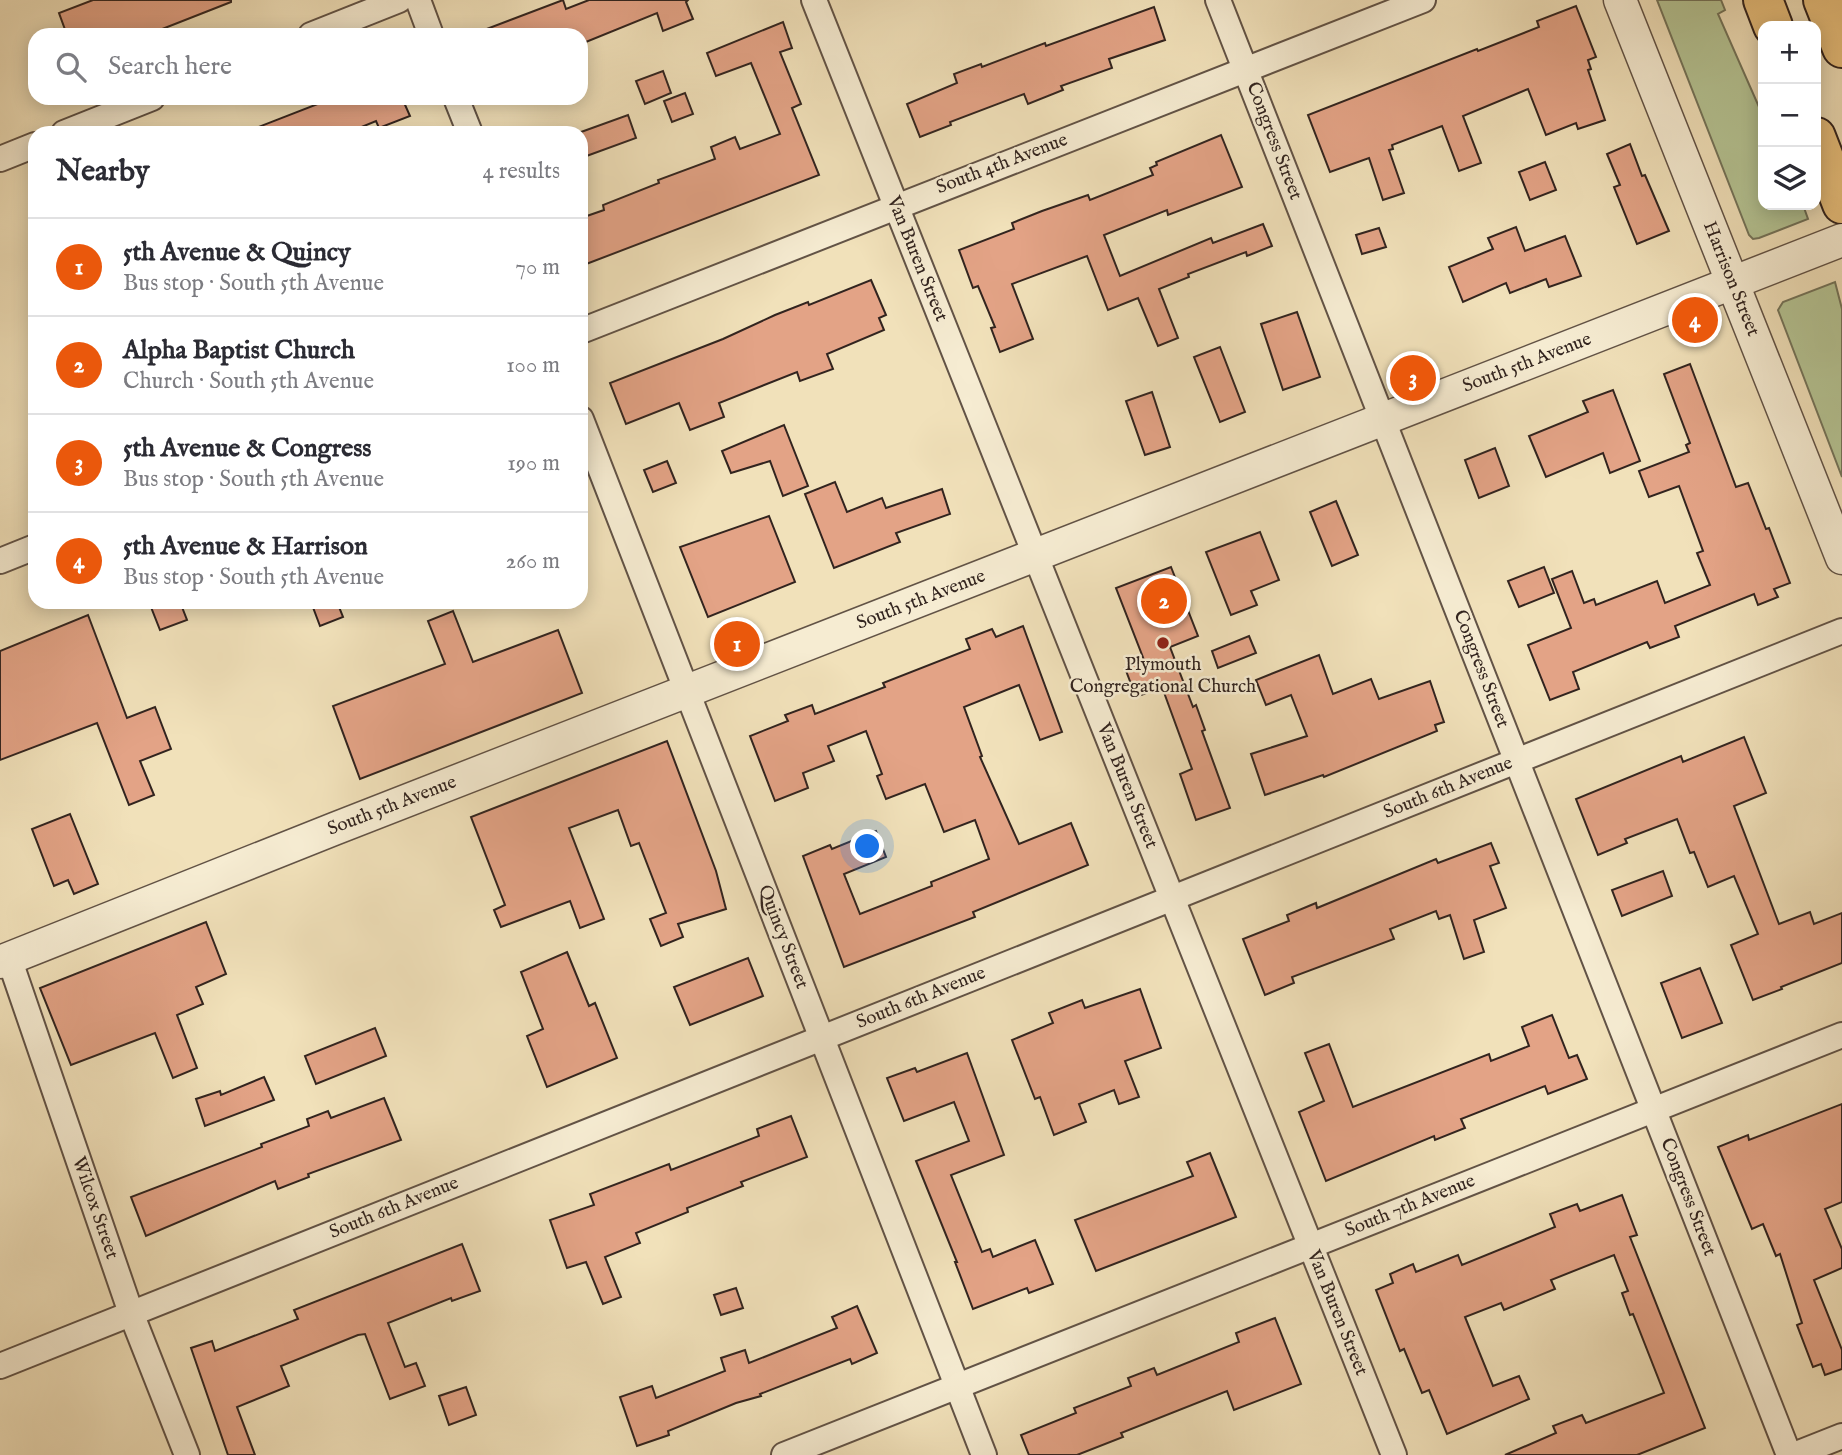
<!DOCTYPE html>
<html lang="en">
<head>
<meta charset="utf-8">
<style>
	body { margin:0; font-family:"IM FELL English",serif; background:#f7f7f7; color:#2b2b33 }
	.controls { position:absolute; right:21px; top:21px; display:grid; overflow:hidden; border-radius:14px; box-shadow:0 4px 18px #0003 }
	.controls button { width:63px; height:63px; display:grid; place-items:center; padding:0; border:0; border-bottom:2px solid #e1e1e2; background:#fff; color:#2b2b33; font:35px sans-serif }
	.you { position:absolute; left:868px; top:847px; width:24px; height:24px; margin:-18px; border:5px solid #fff; border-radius:50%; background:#1a73e8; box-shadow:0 0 0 10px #1a73e833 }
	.badge { display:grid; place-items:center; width:46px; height:46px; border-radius:50%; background:#ea580c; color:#fff; font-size:23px; font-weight:700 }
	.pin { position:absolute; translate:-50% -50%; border:4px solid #fff; box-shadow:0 2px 7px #0006 }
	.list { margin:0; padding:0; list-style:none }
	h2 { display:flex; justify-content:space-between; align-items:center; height:91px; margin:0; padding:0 28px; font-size:30px }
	h2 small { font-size:23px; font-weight:400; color:#7c7c81 }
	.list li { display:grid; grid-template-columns:46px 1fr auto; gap:21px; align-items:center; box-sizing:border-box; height:98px; padding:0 28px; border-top:2px solid #e1e1e2 }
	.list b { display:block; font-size:26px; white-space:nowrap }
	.list p { margin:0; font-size:23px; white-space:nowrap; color:#7c7c81 }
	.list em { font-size:23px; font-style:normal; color:#7c7c81 }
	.icon { flex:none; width:38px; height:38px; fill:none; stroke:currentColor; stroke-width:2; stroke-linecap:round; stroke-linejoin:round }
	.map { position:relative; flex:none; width:1842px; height:1455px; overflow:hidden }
	.search { position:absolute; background:#fff; box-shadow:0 4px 18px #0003; left:28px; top:28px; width:560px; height:77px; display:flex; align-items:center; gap:18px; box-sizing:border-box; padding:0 24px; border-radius:21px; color:#7c7c81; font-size:26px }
	.panel { position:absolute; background:#fff; box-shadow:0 4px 18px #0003; left:28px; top:126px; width:560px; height:483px; border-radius:21px }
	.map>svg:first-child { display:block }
	.green { fill:#b5c494; stroke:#74745a; stroke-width:2 }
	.building { fill:#e3a386; stroke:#32241f; stroke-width:2 }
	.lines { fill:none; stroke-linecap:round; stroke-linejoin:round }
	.minor-casing { stroke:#625346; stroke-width:28 }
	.tertiary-casing { stroke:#625346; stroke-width:35 }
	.motorway-casing { stroke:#32241f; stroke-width:42 }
	.minor { stroke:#f6ecd2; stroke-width:24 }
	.tertiary { stroke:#f6ecd2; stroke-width:32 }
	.motorway { stroke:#e8c07d; stroke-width:38 }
	.poi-dot { fill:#8f2418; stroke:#f6ecd2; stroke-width:2.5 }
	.labels { text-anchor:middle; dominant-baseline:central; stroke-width:5; stroke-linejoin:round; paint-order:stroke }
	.street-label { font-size:19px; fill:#32241f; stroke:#f6ecd2 }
	.poi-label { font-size:19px; fill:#32241f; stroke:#f6ecd2 }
</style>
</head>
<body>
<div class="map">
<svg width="1842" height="1455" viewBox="0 0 1842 1455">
	<rect width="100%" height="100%" fill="#f1e1ba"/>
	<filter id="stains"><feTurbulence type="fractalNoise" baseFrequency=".00286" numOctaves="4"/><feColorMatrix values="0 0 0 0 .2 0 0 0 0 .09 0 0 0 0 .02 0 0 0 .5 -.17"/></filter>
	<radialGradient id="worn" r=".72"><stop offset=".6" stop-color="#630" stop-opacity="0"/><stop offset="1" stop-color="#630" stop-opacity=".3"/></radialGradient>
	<g class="green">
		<polygon points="1657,0 1721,0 1725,10 1718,14 1763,116 1763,205 1803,205 1808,219 1759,238 1753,239 1749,235"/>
		<polygon points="1835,282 1842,309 1842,477 1778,310 1783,302"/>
	</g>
	<g class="building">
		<polygon points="93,0 231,0 231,2 147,35 67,35 59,13"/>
		<polygon points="563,0 566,9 589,0 688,0 686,2 693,19 663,31 657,13 581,44 581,35 477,35 476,33"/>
		<polygon points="1576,6 1596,57 1588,60 1591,69 1588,70 1605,120 1578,129 1576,123 1546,135 1528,89 1463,116 1481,163 1459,171 1442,126 1392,145 1393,149 1389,150 1404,193 1383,200 1369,158 1330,172 1308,115 1477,49 1478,51 1539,27 1537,21"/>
		<polygon points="1154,7 1165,40 1109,59 1112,68 1061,86 1063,90 1028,104 1024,94 950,122 951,125 920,137 907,104 957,83 954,74 981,64 982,67 1045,43 1046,46"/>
		<polygon points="783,22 792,48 780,52 801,104 792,108 819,175 581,266 581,218 604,210 603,205 659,183 658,180 715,159 711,147 735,137 740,149 780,134 751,63 716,76 707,53"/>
		<polygon points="663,71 671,93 645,104 636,81"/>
		<polygon points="685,93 693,114 672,122 664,101"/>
		<polygon points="333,98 402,98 410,116 379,128 376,121 347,133 243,133"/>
		<polygon points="628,115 636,138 581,158 581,132"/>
		<polygon points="1221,135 1242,187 1168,215 1167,210 1104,235 1120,276 1211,238 1213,243 1263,224 1272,246 1247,256 1246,252 1188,274 1189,277 1159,289 1178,338 1158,346 1138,298 1108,310 1087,256 1012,284 1033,339 1000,352 991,328 995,327 978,286 973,288 959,250 1014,229 1012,223 1042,211 1088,195 1090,200 1153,175 1150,168 1157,165 1156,162"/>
		<polygon points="1630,144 1642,176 1645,175 1669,231 1637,244 1614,187 1620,185 1607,154"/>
		<polygon points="1545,162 1556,190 1530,200 1519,172"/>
		<polygon points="1516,227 1525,251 1565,236 1581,276 1549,287 1546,279 1510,293 1506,283 1463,302 1449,267 1493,249 1488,238"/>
		<polygon points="1379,228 1386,247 1362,254 1356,235"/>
		<polygon points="871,280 886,315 879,318 884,330 827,354 833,369 800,381 797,372 719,403 724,417 690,430 679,403 626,424 610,383 723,339 775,315 808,302 809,305"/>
		<polygon points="1297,312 1320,377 1283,390 1261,324"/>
		<polygon points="1220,347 1245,412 1220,422 1194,357"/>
		<polygon points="1690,364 1736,487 1748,483 1766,529 1769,528 1790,583 1774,589 1778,597 1758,605 1754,594 1675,626 1679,637 1650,648 1647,642 1573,672 1579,689 1550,700 1528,645 1571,628 1552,579 1572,571 1584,603 1594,599 1596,605 1657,581 1665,603 1710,585 1697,553 1703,551 1679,486 1649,497 1639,471 1689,452 1686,445 1690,443 1664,374"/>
		<polygon points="1613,390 1640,461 1610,473 1603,453 1546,477 1529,436 1588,412 1583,401"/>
		<polygon points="1152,392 1170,447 1145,455 1126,401"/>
		<polygon points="784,425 808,486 783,496 770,461 731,473 722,451"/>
		<polygon points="1495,448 1509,486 1479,498 1465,460"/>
		<polygon points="667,461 676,483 653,492 644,470"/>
		<polygon points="835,482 847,512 882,498 886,508 942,489 950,514 896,533 900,542 834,568 805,494"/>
		<polygon points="1336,501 1358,555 1332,566 1310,512"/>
		<polygon points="769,516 795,582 708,617 680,547"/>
		<polygon points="1260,532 1279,580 1251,591 1257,605 1231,615 1206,552"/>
		<polygon points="1171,567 1198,636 1170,647 1193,707 1196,705 1205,730 1202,731 1230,808 1196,820 1180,774 1192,769 1162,687 1136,697 1125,668 1144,660 1116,588"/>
		<polygon points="1544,567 1554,593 1519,607 1508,581"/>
		<polygon points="149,602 180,602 187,620 160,630"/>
		<polygon points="311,602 337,602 343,617 320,626"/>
		<polygon points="453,611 473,662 558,630 582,693 360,779 333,706 445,664 428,621"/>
		<polygon points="88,615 127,718 155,707 171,749 140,761 154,795 129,805 97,723 0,760 0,651"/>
		<polygon points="1023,626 1062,732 1040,740 1019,685 964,707 982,756 980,757 1019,844 1071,823 1088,865 973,912 975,917 844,967 803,856 830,845 832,849 876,831 886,857 844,874 860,914 932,886 931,882 989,859 975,820 944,832 925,784 886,799 877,776 882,774 866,731 828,746 834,761 803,773 808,788 775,801 750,736 788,721 785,715 812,705 815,714 885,687 883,683 970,649 966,639 992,629 996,637"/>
		<polygon points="1249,636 1256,653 1218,668 1212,651"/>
		<polygon points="1319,655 1333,694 1371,679 1379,699 1430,681 1444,722 1435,725 1437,731 1324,777 1323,775 1265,795 1251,754 1307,736 1291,695 1266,705 1256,680"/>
		<polygon points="1744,737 1766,793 1734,806 1779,924 1810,912 1814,924 1842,913 1842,963 1781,987 1782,989 1753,1000 1731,945 1758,934 1734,876 1708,887 1694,852 1690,853 1677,819 1625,839 1627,843 1598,855 1576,799 1681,756 1683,762"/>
		<polygon points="667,741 716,871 726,909 678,924 683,937 661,946 650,919 666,913 639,843 631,846 618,810 569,828 604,919 580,928 570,901 501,927 494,910 505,905 471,817"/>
		<polygon points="70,814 98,884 74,894 68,880 54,886 32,829"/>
		<polygon points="1491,843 1499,863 1490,866 1506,908 1474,920 1484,952 1464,959 1450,915 1439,919 1436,911 1390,929 1394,939 1292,977 1294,983 1265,995 1243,939 1289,921 1287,915 1316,903 1317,908 1436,859 1438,863"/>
		<polygon points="1663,871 1672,896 1622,916 1612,890"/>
		<polygon points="206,922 226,974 196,987 203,1004 177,1015 197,1068 173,1078 155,1033 71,1065 40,988"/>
		<polygon points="567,952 589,1006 595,1003 617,1058 547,1087 527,1036 543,1029 521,972"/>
		<polygon points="748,958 763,996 690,1025 674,987"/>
		<polygon points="1700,968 1722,1023 1682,1038 1661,983"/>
		<polygon points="1140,989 1161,1048 1125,1061 1139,1097 1119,1104 1114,1090 1079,1104 1086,1122 1054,1135 1040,1097 1035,1099 1012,1040 1053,1023 1049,1013 1082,1000 1085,1008"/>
		<polygon points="1552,1015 1569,1058 1577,1055 1587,1079 1548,1094 1545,1086 1461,1119 1465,1128 1435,1140 1434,1136 1326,1181 1299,1112 1324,1101 1305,1053 1329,1044 1353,1107 1489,1054 1491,1061 1529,1046 1522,1027"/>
		<polygon points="375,1028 386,1056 316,1084 305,1056"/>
		<polygon points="967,1053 1004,1155 951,1175 982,1252 990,1249 993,1257 1035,1240 1053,1284 1029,1293 1027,1288 973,1309 955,1262 957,1262 916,1161 969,1141 954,1102 904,1121 887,1078 915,1068 917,1072"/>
		<polygon points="264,1077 274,1100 205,1126 196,1099 220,1091 221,1095"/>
		<polygon points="384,1098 401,1140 308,1174 309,1177 278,1189 275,1181 146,1236 131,1197 262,1147 261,1144 309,1126 307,1119 328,1111 331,1118"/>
		<polygon points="1842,1104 1842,1202 1825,1209 1842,1249 1842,1268 1814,1280 1842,1350 1842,1369 1825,1375 1821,1364 1813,1367 1797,1325 1802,1323 1780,1254 1776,1256 1763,1224 1752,1229 1718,1147 1748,1135 1749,1140"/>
		<polygon points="791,1116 807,1157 741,1182 743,1186 687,1208 688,1212 636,1233 640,1243 605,1257 621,1297 603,1304 586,1262 567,1268 550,1220 594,1205 590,1194 669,1164 671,1170 759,1136 757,1129"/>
		<polygon points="1210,1153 1236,1217 1096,1271 1075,1220 1193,1176 1187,1162"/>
		<polygon points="1622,1195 1637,1235 1630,1237 1705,1428 1637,1455 1505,1455 1556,1433 1553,1426 1582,1415 1586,1423 1664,1393 1633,1314 1630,1315 1622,1293 1628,1291 1614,1255 1551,1280 1555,1289 1504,1310 1501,1303 1465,1317 1493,1386 1519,1376 1529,1399 1447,1434 1429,1390 1422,1393 1404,1349 1400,1351 1376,1290 1393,1283 1390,1274 1413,1264 1416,1272 1458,1255 1462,1265 1555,1227 1550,1214 1577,1204 1580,1211"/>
		<polygon points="462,1244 480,1291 452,1301 451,1298 388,1323 405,1367 416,1363 425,1386 390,1399 365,1334 358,1335 281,1366 289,1386 237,1407 255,1455 228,1455 191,1348 212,1341 215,1351 298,1319 294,1310"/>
		<polygon points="736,1288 743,1308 721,1315 714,1295"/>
		<polygon points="857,1306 877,1353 852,1364 850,1359 760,1394 761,1396 736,1403 668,1431 669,1435 637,1446 620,1397 652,1386 656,1398 725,1371 721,1358 745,1350 749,1363 837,1328 832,1317"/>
		<polygon points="1275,1318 1301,1384 1234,1410 1227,1391 1121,1433 1123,1437 1077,1455 1029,1455 1021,1435 1076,1413 1074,1408 1131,1386 1128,1378 1154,1368 1157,1375 1239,1342 1236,1333"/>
		<polygon points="466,1387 476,1415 449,1425 439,1396"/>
	</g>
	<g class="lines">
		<defs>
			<g id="minor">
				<polyline points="418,0 431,35"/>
				<polyline points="814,0 1394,1455"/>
				<polyline points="1218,0 1789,1455"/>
				<polyline points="311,35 399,0"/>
				<polyline points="456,98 470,133"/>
				<polyline points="64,133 152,98"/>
				<polyline points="0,159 35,145"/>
				<polyline points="581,331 1423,0"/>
				<polyline points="581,419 984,1455"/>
				<polyline points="0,561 35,547"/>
				<polyline points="9,958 131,1313 187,1455"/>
				<polyline points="0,1366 1842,631"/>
				<polyline points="784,1455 1842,1035"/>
				<polyline points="1794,1455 1842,1436"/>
			</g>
			<g id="tertiary">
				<polyline points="1620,0 1842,558"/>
				<polyline points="0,962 334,829 1842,240"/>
			</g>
			<g id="motorway">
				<polyline points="1763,0 1773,26"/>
				<polyline points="1823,0 1842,48"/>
				<polyline points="1816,137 1842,204"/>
			</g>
		</defs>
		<use href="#minor" class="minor-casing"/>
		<use href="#tertiary" class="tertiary-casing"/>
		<use href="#motorway" class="motorway-casing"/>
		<use href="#minor" class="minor"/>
		<use href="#tertiary" class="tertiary"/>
		<use href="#motorway" class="motorway"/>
	</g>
	<circle class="poi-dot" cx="1163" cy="643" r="7"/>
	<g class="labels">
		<g class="street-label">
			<text transform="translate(1274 141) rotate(69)">Congress Street</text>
			<text transform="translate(1002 164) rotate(-21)">South 4th Avenue</text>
			<text transform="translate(917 259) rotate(68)">Van Buren Street</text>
			<text transform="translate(1731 279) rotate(68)">Harrison Street</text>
			<text transform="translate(1527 363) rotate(-21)">South 5th Avenue</text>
			<text transform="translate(921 600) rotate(-21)">South 5th Avenue</text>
			<text transform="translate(1481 669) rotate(69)">Congress Street</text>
			<text transform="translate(1127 786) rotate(68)">Van Buren Street</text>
			<text transform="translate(1448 788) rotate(-22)">South 6th Avenue</text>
			<text transform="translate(392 806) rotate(-21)">South 5th Avenue</text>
			<text transform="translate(783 937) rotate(69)">Quincy Street</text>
			<text transform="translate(921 998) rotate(-22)">South 6th Avenue</text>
			<text transform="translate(1688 1197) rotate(69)">Congress Street</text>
			<text transform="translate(1410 1206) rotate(-22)">South 7th Avenue</text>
			<text transform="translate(95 1208) rotate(71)">Wilcox Street</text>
			<text transform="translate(394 1208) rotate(-22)">South 6th Avenue</text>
			<text transform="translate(1337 1313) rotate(68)">Van Buren Street</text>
		</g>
		<g class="poi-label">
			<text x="1163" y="665">Plymouth<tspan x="1163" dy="22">Congregational Church</tspan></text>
		</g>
	</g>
	<rect width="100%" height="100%" filter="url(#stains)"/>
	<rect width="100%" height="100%" fill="url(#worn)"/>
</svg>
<div class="controls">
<button>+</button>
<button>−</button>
<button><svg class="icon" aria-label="layers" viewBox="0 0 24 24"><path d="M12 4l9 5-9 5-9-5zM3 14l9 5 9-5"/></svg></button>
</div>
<div class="you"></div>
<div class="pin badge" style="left:737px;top:644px">1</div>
<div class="pin badge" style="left:1164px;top:601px">2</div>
<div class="pin badge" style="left:1413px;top:378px">3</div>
<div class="pin badge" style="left:1695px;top:320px">4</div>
<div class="search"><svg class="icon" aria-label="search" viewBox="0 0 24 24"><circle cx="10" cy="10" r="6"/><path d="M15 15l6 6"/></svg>Search here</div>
<section class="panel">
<h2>Nearby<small>4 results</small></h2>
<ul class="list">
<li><span class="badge">1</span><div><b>5th Avenue &amp; Quincy</b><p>Bus stop · South 5th Avenue</p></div><em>70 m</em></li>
<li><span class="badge">2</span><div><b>Alpha Baptist Church</b><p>Church · South 5th Avenue</p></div><em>100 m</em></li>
<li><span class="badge">3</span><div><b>5th Avenue &amp; Congress</b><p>Bus stop · South 5th Avenue</p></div><em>190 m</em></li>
<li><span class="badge">4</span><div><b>5th Avenue &amp; Harrison</b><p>Bus stop · South 5th Avenue</p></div><em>260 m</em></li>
</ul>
</section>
</div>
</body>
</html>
